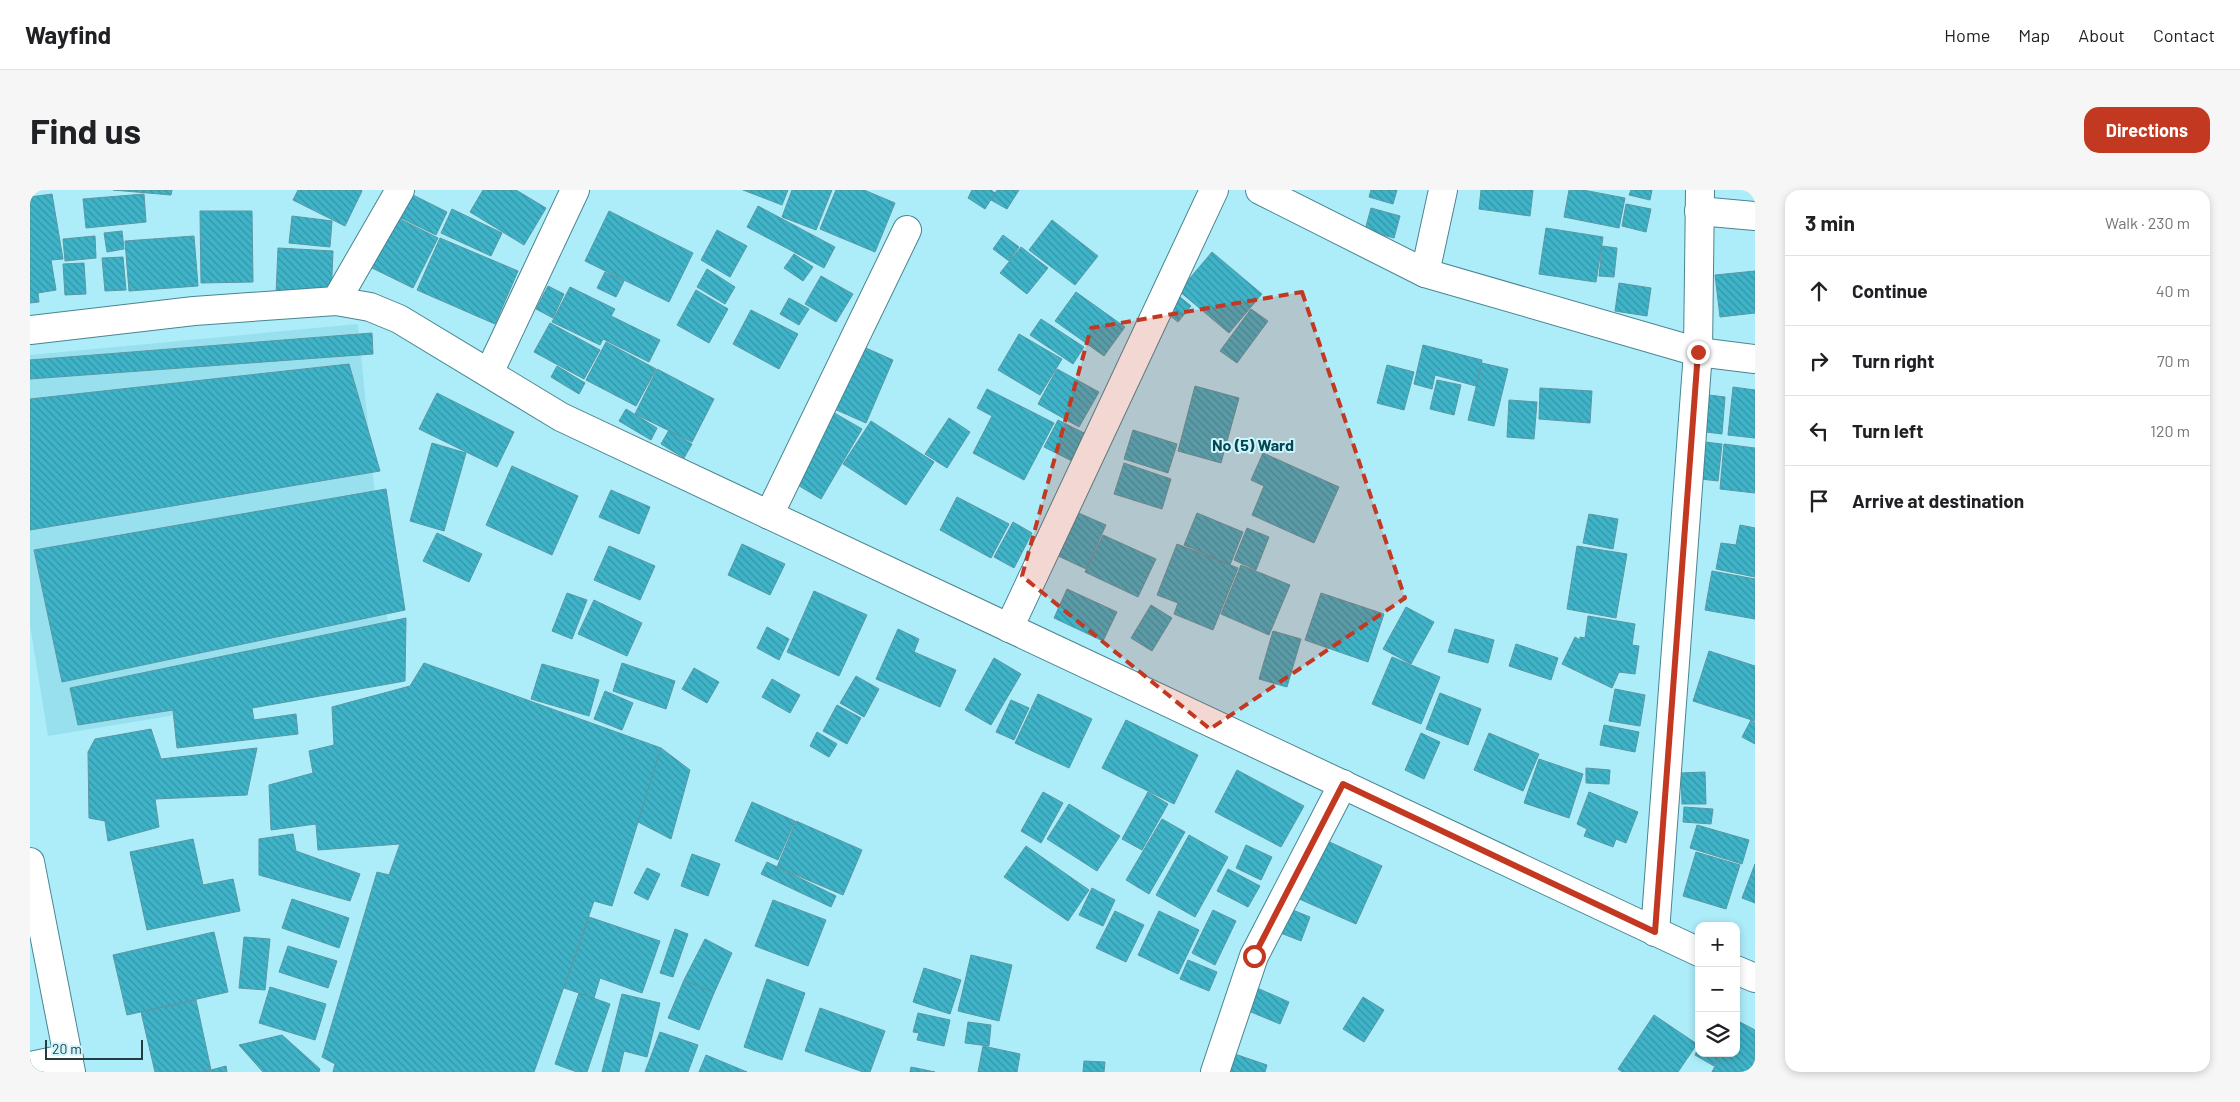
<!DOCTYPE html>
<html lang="en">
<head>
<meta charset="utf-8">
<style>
	body { margin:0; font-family:Barlow,sans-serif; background:#f6f6f6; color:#202124 }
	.controls { position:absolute; right:15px; bottom:15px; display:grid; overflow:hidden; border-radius:10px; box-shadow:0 2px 8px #0003 }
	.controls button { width:45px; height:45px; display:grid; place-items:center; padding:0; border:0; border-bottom:1px solid #e0e0e0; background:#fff; color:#202124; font:25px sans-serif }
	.scale { position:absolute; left:15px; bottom:12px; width:98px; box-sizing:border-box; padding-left:5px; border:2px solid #223c41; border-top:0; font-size:14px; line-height:18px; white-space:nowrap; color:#223c41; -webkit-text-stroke:4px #d0f4fc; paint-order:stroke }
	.stop { position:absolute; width:15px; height:15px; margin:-11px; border:4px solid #c33820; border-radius:50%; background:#fff }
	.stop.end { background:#c33820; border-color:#fff; box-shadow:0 1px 5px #0008 }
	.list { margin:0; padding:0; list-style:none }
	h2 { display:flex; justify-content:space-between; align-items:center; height:65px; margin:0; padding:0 20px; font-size:21px }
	h2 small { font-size:16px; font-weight:400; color:#757577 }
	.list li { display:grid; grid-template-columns:32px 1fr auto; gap:15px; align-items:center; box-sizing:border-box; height:70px; padding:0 20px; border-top:1px solid #e0e0e0 }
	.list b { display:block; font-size:19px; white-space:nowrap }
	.list em { font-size:16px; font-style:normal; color:#757577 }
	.icon { flex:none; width:28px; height:28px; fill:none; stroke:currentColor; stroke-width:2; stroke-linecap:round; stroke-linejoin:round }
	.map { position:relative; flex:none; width:1725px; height:882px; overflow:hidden; border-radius:15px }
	header { display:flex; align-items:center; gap:30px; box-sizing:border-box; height:70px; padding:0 25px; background:#fff; border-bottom:1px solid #e0e0e0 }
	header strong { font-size:24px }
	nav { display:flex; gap:28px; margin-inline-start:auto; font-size:18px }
	.intro { display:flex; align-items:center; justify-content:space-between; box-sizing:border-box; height:120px; padding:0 30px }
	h1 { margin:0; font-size:35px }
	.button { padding:12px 22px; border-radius:15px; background:#c33820; color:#fff; font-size:18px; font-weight:700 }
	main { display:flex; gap:30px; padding:0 30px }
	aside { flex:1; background:#fff; border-radius:15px; box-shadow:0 2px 8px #0003 }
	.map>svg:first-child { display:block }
	.built { fill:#99e0ef }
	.building { fill:url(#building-back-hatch); stroke:#5a97a3 }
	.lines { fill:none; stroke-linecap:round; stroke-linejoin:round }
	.minor-casing { stroke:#498591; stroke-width:30 }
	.tertiary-casing { stroke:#498591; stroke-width:30 }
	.trunk-casing { stroke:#498591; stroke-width:30 }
	.minor { stroke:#fff; stroke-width:28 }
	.tertiary { stroke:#fff; stroke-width:28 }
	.trunk { stroke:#fff; stroke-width:28 }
	.route { stroke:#c33820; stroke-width:6 }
	.marked { fill:#c33820; fill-opacity:0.2; stroke:#c33820; stroke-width:4; stroke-dasharray:10 6; stroke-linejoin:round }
	.labels { text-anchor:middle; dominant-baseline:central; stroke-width:4; stroke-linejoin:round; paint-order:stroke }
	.quarter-label { font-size:16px; font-weight:bold; fill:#004854; stroke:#d0f4fc }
</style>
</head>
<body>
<header>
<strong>Wayfind</strong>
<nav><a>Home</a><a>Map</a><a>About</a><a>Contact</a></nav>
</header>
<div class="intro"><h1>Find us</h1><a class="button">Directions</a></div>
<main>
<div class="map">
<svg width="1725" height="882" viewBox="0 0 1725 882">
	<defs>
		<pattern id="building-back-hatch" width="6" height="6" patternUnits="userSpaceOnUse" patternTransform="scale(1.25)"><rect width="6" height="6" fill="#3fb4c9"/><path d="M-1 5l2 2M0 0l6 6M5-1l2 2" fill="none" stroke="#3494a5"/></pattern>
	</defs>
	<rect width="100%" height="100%" fill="#adecf9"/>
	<polygon class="built" points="328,134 363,489 18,546 0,435 0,165"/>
	<g class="building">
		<polygon points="83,0 142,0 141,5"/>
		<polygon points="268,0 331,0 332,1 315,36 263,10"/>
		<polygon points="453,0 486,0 516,18 494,55 440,22"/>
		<polygon points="713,0 758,0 752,15"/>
		<polygon points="762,0 802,0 786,40 752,27"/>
		<polygon points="806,0 834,0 865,13 845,62 790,39"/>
		<polygon points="942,0 961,0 965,3 955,19 938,8"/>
		<polygon points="967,0 989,0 977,19 961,10"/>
		<polygon points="1341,0 1367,0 1363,14 1339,7"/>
		<polygon points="1451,0 1503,0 1500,26 1449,19"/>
		<polygon points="1539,0 1553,0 1595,8 1589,38 1534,27"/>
		<polygon points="1601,0 1622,0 1620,10 1599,5"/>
		<polygon points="22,4 33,69 21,70 26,100 8,103 9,112 0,113 0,7"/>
		<polygon points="114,4 116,32 56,38 53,9"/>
		<polygon points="383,5 417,22 406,45 371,28"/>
		<polygon points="1596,14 1621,19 1616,42 1592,36"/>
		<polygon points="728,16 805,57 794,78 717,37"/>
		<polygon points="1341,18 1370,26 1364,48 1335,40"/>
		<polygon points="422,19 472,43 461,66 411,43"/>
		<polygon points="170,21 222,21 223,92 171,93"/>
		<polygon points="579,21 663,63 639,112 555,71"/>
		<polygon points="262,26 302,31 300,57 259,53"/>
		<polygon points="364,26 408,48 383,98 340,77"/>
		<polygon points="1022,30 1068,66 1045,95 999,60"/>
		<polygon points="1516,38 1573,47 1566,92 1509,84"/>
		<polygon points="687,40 717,56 700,87 671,70"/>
		<polygon points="92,41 94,59 77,62 74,43"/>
		<polygon points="973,45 989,57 979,71 963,59"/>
		<polygon points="65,46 66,68 35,71 33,49"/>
		<polygon points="164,46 168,96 99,101 95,51"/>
		<polygon points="410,48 488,81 465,134 387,100"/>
		<polygon points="1572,56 1587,58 1584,87 1569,86"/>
		<polygon points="991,57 1018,78 997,104 970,83"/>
		<polygon points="248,58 303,61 301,108 246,105"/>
		<polygon points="1182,62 1232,104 1199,143 1149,101"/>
		<polygon points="764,64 783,77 773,91 754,78"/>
		<polygon points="93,67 96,100 75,101 72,68"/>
		<polygon points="54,73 56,104 35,105 33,74"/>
		<polygon points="677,79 705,97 695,114 667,97"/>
		<polygon points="1725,81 1725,123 1690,127 1685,85"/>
		<polygon points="575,82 594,91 586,107 567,98"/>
		<polygon points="791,86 823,104 806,132 775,114"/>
		<polygon points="1589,93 1621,98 1617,126 1585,121"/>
		<polygon points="518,96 534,104 523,128 506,119"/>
		<polygon points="540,97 585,119 581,126 630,150 619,172 573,149 570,155 522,132"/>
		<polygon points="666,100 698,119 679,153 647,135"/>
		<polygon points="1046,102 1095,137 1074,166 1025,131"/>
		<polygon points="1144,102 1161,116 1148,132 1130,118"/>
		<polygon points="759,108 779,119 769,135 750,124"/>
		<polygon points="1221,119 1238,131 1207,173 1190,161"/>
		<polygon points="721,120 768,144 749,179 703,154"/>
		<polygon points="1011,129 1054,157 1043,174 1000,145"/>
		<polygon points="520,133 570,160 554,189 504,162"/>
		<polygon points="342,143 343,164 0,189 0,170"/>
		<polygon points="989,144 1032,169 1010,205 968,180"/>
		<polygon points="576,152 626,179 606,216 556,190"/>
		<polygon points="829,155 863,170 836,233 802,218"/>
		<polygon points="1393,155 1452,170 1446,196 1405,185 1402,199 1384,194"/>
		<polygon points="1452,173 1478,179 1464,236 1438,230"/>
		<polygon points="319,174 350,281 0,340 0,209"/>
		<polygon points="1357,175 1384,182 1374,220 1347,213"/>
		<polygon points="527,176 555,193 549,204 521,187"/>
		<polygon points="627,179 684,209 662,252 605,224"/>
		<polygon points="1027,179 1069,202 1049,237 1008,214"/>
		<polygon points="1407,190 1431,195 1424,225 1400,219"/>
		<polygon points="1165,196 1209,208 1191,273 1148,261"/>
		<polygon points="1703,197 1725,200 1725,248 1698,245"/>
		<polygon points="1510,198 1562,201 1560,233 1509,229"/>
		<polygon points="957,199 1024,233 994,290 943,263 962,226 947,218"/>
		<polygon points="407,203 484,242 467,277 389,239"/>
		<polygon points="1679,205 1695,207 1692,244 1676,242"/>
		<polygon points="1479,210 1507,212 1504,249 1477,247"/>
		<polygon points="596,219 627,238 621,250 589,231"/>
		<polygon points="801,221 832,239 791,309 761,291"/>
		<polygon points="919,228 940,242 917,278 895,264"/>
		<polygon points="1028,230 1058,245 1044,272 1014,257"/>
		<polygon points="841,231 904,272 876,315 813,274"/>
		<polygon points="639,240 662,254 654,268 631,254"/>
		<polygon points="1103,240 1147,254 1138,283 1094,269"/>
		<polygon points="1675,252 1692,254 1688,291 1671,289"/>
		<polygon points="402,253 436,263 414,341 380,331"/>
		<polygon points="1694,254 1725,258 1725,303 1690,299"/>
		<polygon points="1233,263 1309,297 1284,353 1222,325 1234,296 1221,290"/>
		<polygon points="1094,273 1141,289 1132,319 1084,304"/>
		<polygon points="482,276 548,306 522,365 456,335"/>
		<polygon points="356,299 375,420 32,492 4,360"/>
		<polygon points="581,300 620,317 609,344 569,327"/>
		<polygon points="927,307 979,334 961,368 910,340"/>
		<polygon points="1044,321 1076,335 1056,379 1024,364"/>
		<polygon points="1167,323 1213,342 1200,375 1154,355"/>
		<polygon points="1559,324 1588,329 1583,359 1553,353"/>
		<polygon points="983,332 1002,343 984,378 964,367"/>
		<polygon points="1710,335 1725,338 1725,387 1686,379 1691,353 1706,355"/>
		<polygon points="1217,338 1239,347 1226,380 1204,370"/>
		<polygon points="407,343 452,364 439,392 393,371"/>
		<polygon points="1073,345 1126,369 1108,407 1055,382"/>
		<polygon points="712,354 755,374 740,405 698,385"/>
		<polygon points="1147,354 1208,378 1183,440 1144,424 1148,413 1127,405"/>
		<polygon points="579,356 625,376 610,410 564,390"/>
		<polygon points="1547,356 1597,364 1586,428 1537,419"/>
		<polygon points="1211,375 1260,395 1239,445 1191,424"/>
		<polygon points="1682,381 1725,389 1725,429 1675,420"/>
		<polygon points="1037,399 1087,422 1073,451 1024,428"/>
		<polygon points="784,401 837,425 809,486 757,462"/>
		<polygon points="537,403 557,410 542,449 522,441"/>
		<polygon points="1291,403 1354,424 1338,472 1275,450"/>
		<polygon points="564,410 612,433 597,466 548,444"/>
		<polygon points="1121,415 1142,428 1122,461 1101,448"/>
		<polygon points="1376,417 1404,432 1381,474 1353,459"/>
		<polygon points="1558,426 1605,434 1602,455 1609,456 1605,484 1589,482 1582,498 1532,474 1545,447 1550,450 1550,447 1555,448"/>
		<polygon points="376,428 375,491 222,518 224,530 266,524 268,544 147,558 143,520 48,535 40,498"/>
		<polygon points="737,437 759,449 749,470 727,458"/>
		<polygon points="868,439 889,449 884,462 926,480 910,517 846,489"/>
		<polygon points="1425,439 1464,450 1458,473 1418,462"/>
		<polygon points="1243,441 1271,449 1257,497 1229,489"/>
		<polygon points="1486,454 1528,468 1521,490 1479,476"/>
		<polygon points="1679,461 1725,476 1725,531 1663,511"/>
		<polygon points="1362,467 1410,487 1391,534 1342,514"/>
		<polygon points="964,468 991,484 961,535 935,520"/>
		<polygon points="394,473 631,558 582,716 564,711 504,882 303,882 305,874 292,867 347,682 359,685 370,654 288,660 286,634 241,640 239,595 283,583 279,561 304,555 302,517 380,496"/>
		<polygon points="592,473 645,491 636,519 583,501"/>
		<polygon points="512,474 569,490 559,526 501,509"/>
		<polygon points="664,478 689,492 677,513 652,499"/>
		<polygon points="826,486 849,499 834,527 810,513"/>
		<polygon points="742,489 770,505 760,523 732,507"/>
		<polygon points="1585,499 1615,505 1610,536 1579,531"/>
		<polygon points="575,501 603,513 592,540 564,529"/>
		<polygon points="1410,503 1451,519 1438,555 1396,539"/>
		<polygon points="1008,504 1062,529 1039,578 985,553"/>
		<polygon points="981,510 999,518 984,550 966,542"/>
		<polygon points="807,515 831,528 817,554 793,541"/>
		<polygon points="1096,530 1168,565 1144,614 1072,578"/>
		<polygon points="1721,530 1725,533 1725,554 1712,547"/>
		<polygon points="1574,535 1609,542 1605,562 1570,555"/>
		<polygon points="121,539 131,569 227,558 217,605 125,609 129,637 78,651 75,631 59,628 58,562 65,549"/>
		<polygon points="787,542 807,554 799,567 780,556"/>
		<polygon points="1391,543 1410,552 1394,589 1375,580"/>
		<polygon points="1459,543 1509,564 1493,601 1444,580"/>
		<polygon points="631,558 660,580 641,649 608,632"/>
		<polygon points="1509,569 1553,584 1539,628 1494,613"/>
		<polygon points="1556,578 1580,580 1579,594 1556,593"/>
		<polygon points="1207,580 1274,616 1251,657 1185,622"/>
		<polygon points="1675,582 1676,614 1652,614 1651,583"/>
		<polygon points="1013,602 1033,613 1011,653 991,641"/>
		<polygon points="1118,602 1138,614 1112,660 1092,649"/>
		<polygon points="1559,602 1608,622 1596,653 1586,649 1583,657 1554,646 1557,639 1547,634"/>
		<polygon points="722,612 765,631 748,670 705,651"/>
		<polygon points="1039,614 1090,646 1067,681 1017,649"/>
		<polygon points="1654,617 1683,619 1681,634 1653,632"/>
		<polygon points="1132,629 1155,642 1119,704 1096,690"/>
		<polygon points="766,631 832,660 813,705 747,677"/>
		<polygon points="1667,635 1719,650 1712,674 1660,658"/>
		<polygon points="263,644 266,661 330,684 320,711 229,685 229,649"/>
		<polygon points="1159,645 1198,667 1165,727 1126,705"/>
		<polygon points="163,649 173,695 203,689 210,721 117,740 100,662"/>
		<polygon points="1293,649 1352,676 1326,734 1267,708"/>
		<polygon points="1216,655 1242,667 1231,690 1206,678"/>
		<polygon points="996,656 1059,700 1038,731 974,687"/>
		<polygon points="1666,662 1710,675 1696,719 1653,706"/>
		<polygon points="662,664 690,674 678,706 651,696"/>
		<polygon points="737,672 806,706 801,717 731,684"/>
		<polygon points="1725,674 1725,713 1712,708"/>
		<polygon points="617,678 630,684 618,710 604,703"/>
		<polygon points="1198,679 1230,696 1218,717 1187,701"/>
		<polygon points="1062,698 1085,710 1073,736 1049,725"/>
		<polygon points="262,709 319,728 309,758 252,738"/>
		<polygon points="743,710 796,730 778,776 725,756"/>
		<polygon points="1253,716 1280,727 1271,751 1243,740"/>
		<polygon points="1183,720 1206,731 1185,775 1162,763"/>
		<polygon points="1085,721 1114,735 1096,772 1066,758"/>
		<polygon points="1129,721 1169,740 1148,784 1108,765"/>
		<polygon points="559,727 630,751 612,803 570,788 564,808 534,798"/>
		<polygon points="645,739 658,744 643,787 630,783"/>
		<polygon points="184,742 198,802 97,825 83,765"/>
		<polygon points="214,747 240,749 235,800 209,798"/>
		<polygon points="675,749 702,763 684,803 654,790"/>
		<polygon points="258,756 307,771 298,798 249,782"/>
		<polygon points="941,765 982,775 969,831 928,821"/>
		<polygon points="1158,770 1187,782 1179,801 1150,789"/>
		<polygon points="894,778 931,790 920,824 883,812"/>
		<polygon points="737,789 775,803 752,870 714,857"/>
		<polygon points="654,790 684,803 669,840 638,828"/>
		<polygon points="1218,794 1259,812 1250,834 1209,817"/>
		<polygon points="240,797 296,814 285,850 229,833"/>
		<polygon points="549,803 580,814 557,882 547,882 525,874"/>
		<polygon points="592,804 630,813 617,867 594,861 589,882 572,882"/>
		<polygon points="1333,807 1354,820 1334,852 1313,839"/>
		<polygon points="166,810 181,880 171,882 125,882 111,822"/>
		<polygon points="790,818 855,841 840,882 833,882 775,861"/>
		<polygon points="888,823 920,830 914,856 887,850 889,843 883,842"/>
		<polygon points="1624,825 1667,854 1648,882 1592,882 1588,879"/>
		<polygon points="938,832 961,835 959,856 935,853"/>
		<polygon points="1710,832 1725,840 1725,882 1682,882 1692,863 1706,863 1706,838"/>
		<polygon points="630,842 668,855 658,882 615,882"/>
		<polygon points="252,845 290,879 289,882 233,882 209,855"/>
		<polygon points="953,856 990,864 987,882 948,882"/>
		<polygon points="1669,857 1669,863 1691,863 1684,876 1665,865"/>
		<polygon points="1196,861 1237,875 1235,882 1189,882"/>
		<polygon points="676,865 717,882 669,882"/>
		<polygon points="1054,871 1075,872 1074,882 1053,882"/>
		<polygon points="196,876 197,882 171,882 181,880"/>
		<polygon points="881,877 905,882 880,882"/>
	</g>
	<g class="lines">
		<defs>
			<g id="minor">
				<polyline points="1230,0 1395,83 1668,162 1725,169"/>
				<polyline points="1669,21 1725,26"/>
				<polyline points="1395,83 1413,0"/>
				<polyline points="306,111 370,0"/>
				<polyline points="459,183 545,0"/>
				<polyline points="739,325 877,40"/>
				<polyline points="979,438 1184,0"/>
				<polyline points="1625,742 1668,162 1670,0"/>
				<polyline points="0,876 39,868"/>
				<polyline points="1185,882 1224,766 1313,594"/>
			</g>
			<g id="tertiary">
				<polyline points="0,140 164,121 306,111 340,117 369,129 531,227 1669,762"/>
				<polyline points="1706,780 1725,788"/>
			</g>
			<polyline id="trunk" points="0,672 41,882"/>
		</defs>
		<use href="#minor" class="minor-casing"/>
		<use href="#tertiary" class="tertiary-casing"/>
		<use href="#trunk" class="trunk-casing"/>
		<use href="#minor" class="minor"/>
		<use href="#tertiary" class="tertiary"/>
		<use href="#trunk" class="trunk"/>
	</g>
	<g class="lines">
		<polyline class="route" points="1224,766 1313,594 1625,742 1668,162"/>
	</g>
	<path class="marked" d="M1272,102L1375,408L1180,539L992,386L1061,138Z"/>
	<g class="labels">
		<g class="quarter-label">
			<text x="1223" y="254">No (5) Ward</text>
		</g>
	</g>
</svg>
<div class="controls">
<button>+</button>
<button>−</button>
<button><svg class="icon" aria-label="layers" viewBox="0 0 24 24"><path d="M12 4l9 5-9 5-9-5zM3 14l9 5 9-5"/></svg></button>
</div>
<div class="scale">20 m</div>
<div class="stop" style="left:1224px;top:766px"></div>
<div class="stop end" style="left:1668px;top:162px"></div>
</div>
<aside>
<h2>3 min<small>Walk · 230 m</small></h2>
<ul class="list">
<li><svg class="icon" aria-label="ahead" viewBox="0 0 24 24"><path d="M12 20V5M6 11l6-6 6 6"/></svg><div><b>Continue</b></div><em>40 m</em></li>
<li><svg class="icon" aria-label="right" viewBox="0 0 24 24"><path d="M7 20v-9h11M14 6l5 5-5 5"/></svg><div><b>Turn right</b></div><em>70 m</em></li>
<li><svg class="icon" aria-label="left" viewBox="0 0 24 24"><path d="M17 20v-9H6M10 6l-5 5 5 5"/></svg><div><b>Turn left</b></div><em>120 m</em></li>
<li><svg class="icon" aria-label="arrive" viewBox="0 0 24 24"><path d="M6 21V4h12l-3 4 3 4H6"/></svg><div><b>Arrive at destination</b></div></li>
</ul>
</aside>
</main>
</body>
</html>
